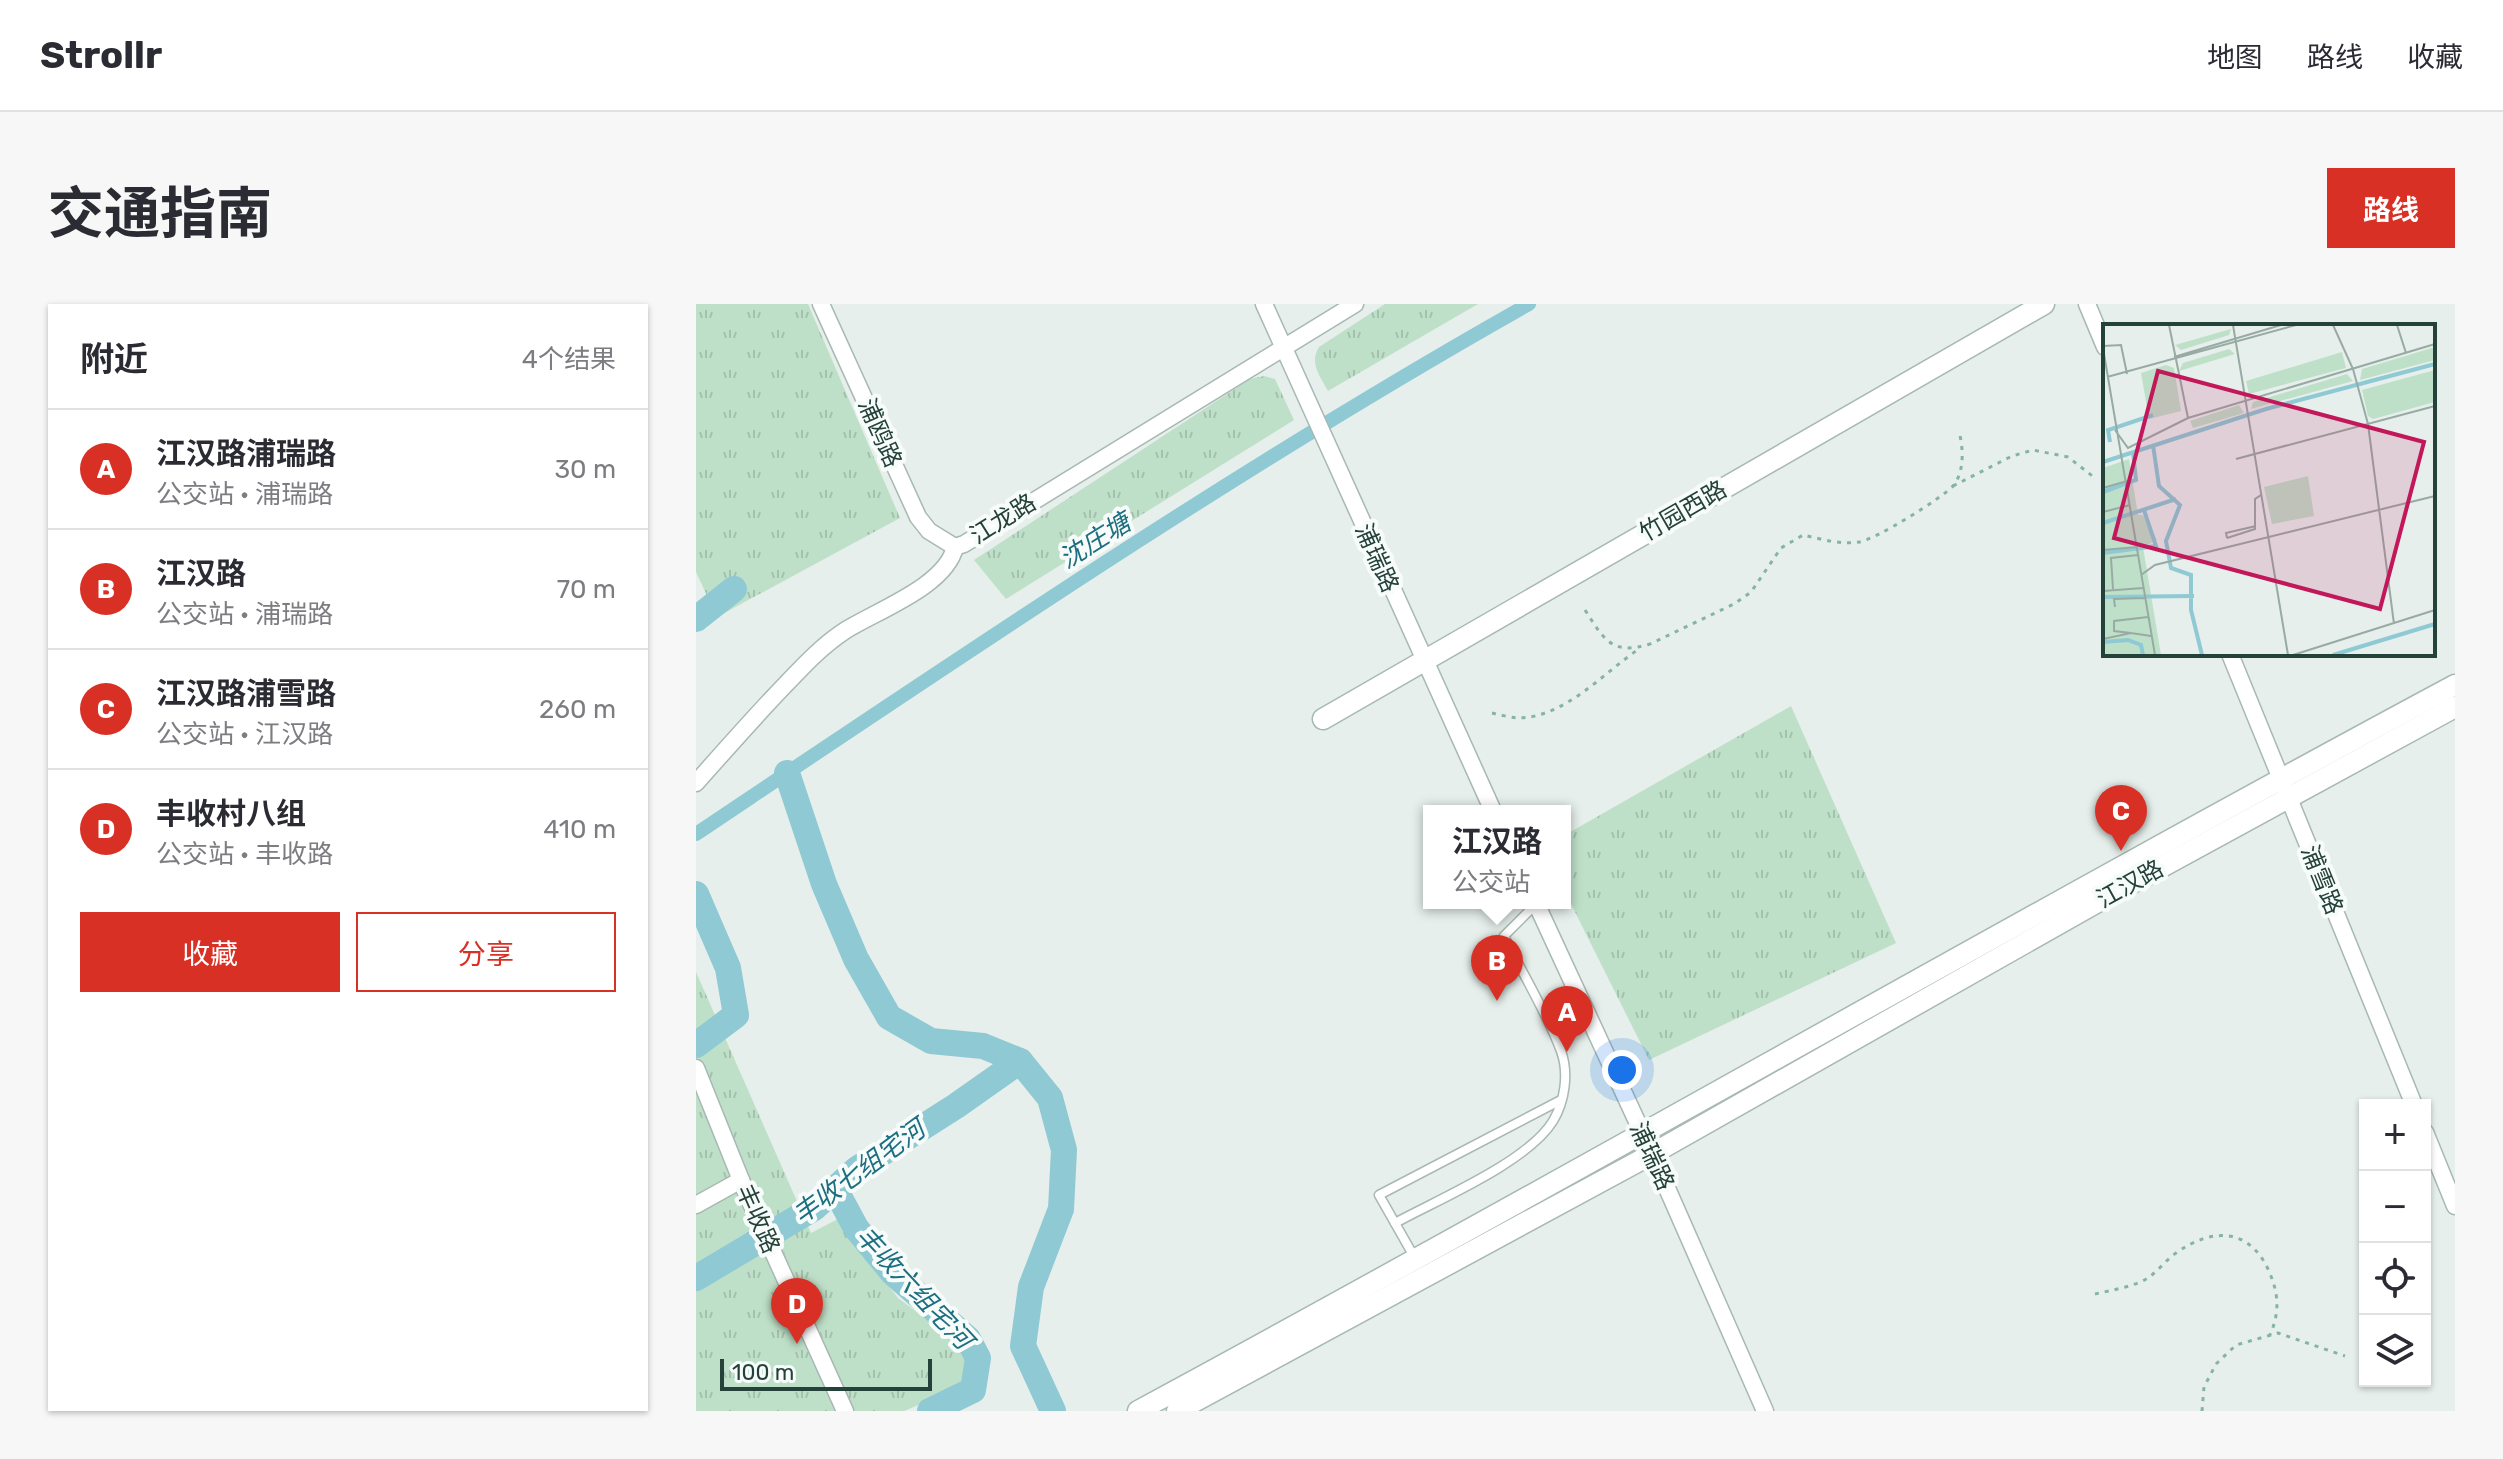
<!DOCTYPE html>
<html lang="zh">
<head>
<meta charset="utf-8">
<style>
	body { margin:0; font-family:Rubik,"Noto Sans SC",sans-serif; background:#f7f7f7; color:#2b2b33 }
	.controls { position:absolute; right:24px; bottom:24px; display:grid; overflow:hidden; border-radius:0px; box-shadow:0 2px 6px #0004 }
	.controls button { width:72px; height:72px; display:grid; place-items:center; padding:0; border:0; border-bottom:2px solid #e1e1e2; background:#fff; color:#2b2b33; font:40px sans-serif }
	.scale { position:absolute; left:24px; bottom:20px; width:212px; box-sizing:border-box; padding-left:8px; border:4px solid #24423a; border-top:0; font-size:22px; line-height:28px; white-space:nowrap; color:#24423a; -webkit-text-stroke:6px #f7fbf9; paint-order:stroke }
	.you { position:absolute; left:926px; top:766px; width:28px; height:28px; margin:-20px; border:6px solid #fff; border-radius:50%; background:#1a73e8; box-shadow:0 0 0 12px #1a73e833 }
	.badge { display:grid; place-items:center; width:52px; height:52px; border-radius:50%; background:#d93025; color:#fff; font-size:26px; font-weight:700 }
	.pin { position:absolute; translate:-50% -66px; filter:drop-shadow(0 2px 4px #0008) }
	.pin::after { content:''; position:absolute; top:42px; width:28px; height:24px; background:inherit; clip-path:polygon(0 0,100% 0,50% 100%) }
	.popup { position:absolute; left:727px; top:501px; width:148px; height:104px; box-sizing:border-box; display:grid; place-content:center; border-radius:0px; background:#fff; filter:drop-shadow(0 2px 6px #0005); font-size:26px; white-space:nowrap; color:#7c7c81 }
	.popup b { font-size:30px; color:#2b2b33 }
	.popup::after { content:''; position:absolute; left:50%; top:100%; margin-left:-16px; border:16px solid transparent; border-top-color:#fff }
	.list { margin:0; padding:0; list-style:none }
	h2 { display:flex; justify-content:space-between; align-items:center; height:104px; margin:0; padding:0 32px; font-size:34px }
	h2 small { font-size:26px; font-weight:400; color:#7c7c81 }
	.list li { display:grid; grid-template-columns:52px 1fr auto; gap:24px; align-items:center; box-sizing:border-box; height:120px; padding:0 32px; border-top:2px solid #e1e1e2 }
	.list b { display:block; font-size:30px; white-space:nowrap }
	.list p { margin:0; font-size:26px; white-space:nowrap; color:#7c7c81 }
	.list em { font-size:26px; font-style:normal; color:#7c7c81 }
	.actions { display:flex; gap:16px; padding:24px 32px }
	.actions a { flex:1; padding:18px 0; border:2px solid #d93025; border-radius:0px; text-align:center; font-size:28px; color:#d93025 }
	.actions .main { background:#d93025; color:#fff }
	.icon { flex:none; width:44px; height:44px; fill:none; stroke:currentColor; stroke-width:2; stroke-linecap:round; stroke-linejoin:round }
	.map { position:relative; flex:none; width:1759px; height:1107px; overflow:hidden; border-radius:0px }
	header { display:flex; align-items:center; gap:48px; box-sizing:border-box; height:112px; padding:0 40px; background:#fff; border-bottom:2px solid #e1e1e2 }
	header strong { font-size:38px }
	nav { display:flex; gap:44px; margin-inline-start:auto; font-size:28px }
	.intro { display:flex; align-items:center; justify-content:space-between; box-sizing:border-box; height:192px; padding:0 48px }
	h1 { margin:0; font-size:56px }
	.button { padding:20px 36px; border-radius:0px; background:#d93025; color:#fff; font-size:28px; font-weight:700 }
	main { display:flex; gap:48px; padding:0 48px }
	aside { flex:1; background:#fff; border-radius:0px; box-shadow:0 2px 6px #0004 }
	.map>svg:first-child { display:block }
	.park { fill:url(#park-tufts) }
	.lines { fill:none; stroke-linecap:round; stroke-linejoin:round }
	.canal { stroke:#8ec9d4; stroke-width:14 }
	.river { stroke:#8ec9d4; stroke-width:26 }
	.service-casing { stroke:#a8b8b2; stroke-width:11 }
	.minor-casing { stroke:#a8b8b2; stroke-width:19 }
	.tertiary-casing { stroke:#a8b8b2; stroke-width:23 }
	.path { stroke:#86b3a5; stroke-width:3; stroke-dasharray:4 6; stroke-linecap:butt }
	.service { stroke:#fff; stroke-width:8 }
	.minor { stroke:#fff; stroke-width:16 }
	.tertiary { stroke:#fff; stroke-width:20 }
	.labels { text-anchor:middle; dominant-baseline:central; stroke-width:8; stroke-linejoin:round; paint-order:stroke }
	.street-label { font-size:24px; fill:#24423a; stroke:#f7fbf9 }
	.water-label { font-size:26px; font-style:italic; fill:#1c6f80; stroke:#f7fbf9 }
	.inset-river { fill:none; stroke:#8ec9d4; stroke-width:4 }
	.inset-road { fill:none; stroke:#98aaa4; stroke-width:2 }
	.view { fill:#c2185b; fill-opacity:0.15; stroke:#c2185b; stroke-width:4 }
	.inset-edge { fill:none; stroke:#24423a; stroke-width:4 }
</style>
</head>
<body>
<header>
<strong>Strollr</strong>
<nav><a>地图</a><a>路线</a><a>收藏</a></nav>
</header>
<div class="intro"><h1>交通指南</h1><a class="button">路线</a></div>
<main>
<aside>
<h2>附近<small>4个结果</small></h2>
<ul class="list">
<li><span class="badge">A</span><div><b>江汉路浦瑞路</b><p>公交站 · 浦瑞路</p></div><em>30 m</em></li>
<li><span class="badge">B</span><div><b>江汉路</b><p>公交站 · 浦瑞路</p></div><em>70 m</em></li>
<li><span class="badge">C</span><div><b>江汉路浦雪路</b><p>公交站 · 江汉路</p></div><em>260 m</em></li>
<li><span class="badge">D</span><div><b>丰收村八组</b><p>公交站 · 丰收路</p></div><em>410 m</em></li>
</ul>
<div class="actions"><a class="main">收藏</a><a>分享</a></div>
</aside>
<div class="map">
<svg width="1759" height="1107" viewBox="0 0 1759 1107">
	<defs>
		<pattern id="park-tufts" width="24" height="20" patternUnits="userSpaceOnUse" patternTransform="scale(2)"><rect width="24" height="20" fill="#bfe0c8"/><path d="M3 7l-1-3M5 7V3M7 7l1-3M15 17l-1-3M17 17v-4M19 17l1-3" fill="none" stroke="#a4c1ad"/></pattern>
	</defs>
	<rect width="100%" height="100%" fill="#e6efeb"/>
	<g class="park">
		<polygon points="0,0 112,0 204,214 21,313 0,268"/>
		<path d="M689,0H782L632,87C624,72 613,59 623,43Z"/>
		<polygon points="568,72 579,75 598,116 310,295 278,256 554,75"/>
		<polygon points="1095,402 1200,639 953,756 869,588 869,531"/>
		<polygon points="0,668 115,929 142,915 202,994 271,1045 270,1073 251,1089 208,1107 0,1107"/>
	</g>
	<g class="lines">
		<path class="canal" d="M0,530C273,347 547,161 833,0"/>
		<g class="river">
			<polyline points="0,315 38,285"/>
			<polyline points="91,469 128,580 160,655 193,713 235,737 287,742 324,757 354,794 368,846 365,905 335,983 327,1042 357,1107"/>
			<polyline points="0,590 32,664 40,711 0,741"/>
			<polyline points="139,885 160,924 197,969 272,1035 282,1054 277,1086 234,1107"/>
			<polyline points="0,974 118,904 161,865 260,802 324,757"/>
		</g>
		<defs>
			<g id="service">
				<path d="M699,919C741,896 832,858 857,817C869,797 873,769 865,747C851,709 826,669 808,632L840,600"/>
				<polyline points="720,956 683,891 865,796"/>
			</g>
			<g id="minor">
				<polyline points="125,0 222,213 233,227 259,243"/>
				<polyline points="568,0 797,507"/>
				<polyline points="1391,0 1409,43"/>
				<polyline points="259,243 268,240 659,0"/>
				<polyline points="1534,350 1718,801"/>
				<path d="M0,479C30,445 60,411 91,379C110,359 127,341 150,326C182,306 250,282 259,243"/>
				<polyline points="840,599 956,850 1069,1107"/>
				<polyline points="0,764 49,886 149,1107"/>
				<polyline points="1729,828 1759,902"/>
				<polyline points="0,901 45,876"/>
			</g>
			<g id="tertiary">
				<polyline points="627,415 1348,0"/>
				<path d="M442,1107C883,869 1317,618 1759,381"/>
				<polyline points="481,1107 956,850 1405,596 1759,403"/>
			</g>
		</defs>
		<use href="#service" class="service-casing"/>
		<use href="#minor" class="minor-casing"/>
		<use href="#tertiary" class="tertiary-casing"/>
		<g class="path">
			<polyline points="1257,182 1316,152 1337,146 1372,153 1399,174"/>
			<path d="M889,306C908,335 915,352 954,340L1038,300L1055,288L1085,244L1107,231C1125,235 1145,241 1163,238C1179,236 1248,193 1258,181C1269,165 1267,144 1263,127"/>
			<path d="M796,409C804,411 813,413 821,414C869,414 907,369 943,345"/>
			<path d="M1399,990C1416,986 1437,983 1452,974C1462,967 1470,956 1480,949C1515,924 1552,923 1572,965C1583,989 1584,1008 1574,1031"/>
			<polyline points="1506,1107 1508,1083 1520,1060 1540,1041 1582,1029 1649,1052"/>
		</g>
		<use href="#service" class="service"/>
		<use href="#minor" class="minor"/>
		<use href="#tertiary" class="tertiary"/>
	</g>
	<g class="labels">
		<g class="street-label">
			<text transform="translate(184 129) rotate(66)">浦鸥路</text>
			<text transform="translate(987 207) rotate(-30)">竹园西路</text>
			<text transform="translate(307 215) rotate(-32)">江龙路</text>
			<text transform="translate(681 254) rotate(66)">浦瑞路</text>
			<text transform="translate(1626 576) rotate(68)">浦雪路</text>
			<text transform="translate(1434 580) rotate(-29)">江汉路</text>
			<text transform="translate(956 852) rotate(65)">浦瑞路</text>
			<text transform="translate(62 915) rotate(66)">丰收路</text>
		</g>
		<g class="water-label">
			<text transform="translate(399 237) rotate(-32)">沈庄塘</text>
			<text transform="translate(163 868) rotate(-36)">丰收七组宅河</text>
			<text transform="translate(218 984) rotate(47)">丰收六组宅河</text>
		</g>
	</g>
	<g transform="translate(1407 20)">
		<rect width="332" height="332" fill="#e6efeb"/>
		<path d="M128,5L126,11L78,26L72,21ZM332,23V36L257,56L259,45ZM126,25L132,30L76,47L80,39ZM239,28L243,44L146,70L143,57ZM63,41L71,44L78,87L46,95L38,49ZM332,46V78L270,95L265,92L259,66ZM244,50L250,57L148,85L150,78ZM136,81L141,89L90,104L87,97ZM26,135L35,191H40L54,216L40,223L58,331H0V144ZM205,152L211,192L169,200L161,163Z" fill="#bfe0c8"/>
		<path class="inset-river" d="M7,118L5,106L50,91M50,121L56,162L77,181L63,217L68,244L88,251V286L99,331M0,138L163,85L332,40M0,168L33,156L30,128M0,199L73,175M0,229L53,222L41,186M0,273L91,272M0,318L25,316L38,321L40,331M230,331L332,300"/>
		<path class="inset-road" d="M66,1L85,94M130,1L185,331M230,1L250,45L265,100L291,300M294,1L303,29M0,22L18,21L24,50M0,24L52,331M71,33L178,1M4,53L193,1M12,106L25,124L85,94L332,20M133,135L332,82M0,164L24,157M0,188L27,181M124,214L152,205V175L158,171M124,214L123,209L153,202M0,226L34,223M38,251L52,241L332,172M10,265L8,234L35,231M0,267L40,264M12,283L11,275L42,274M28,309L11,307V297L45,293M0,315L28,309L48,312M190,331L332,286"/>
		<path class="view" d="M55,47L321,118L277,285L11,214Z"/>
		<rect width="332" height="332" class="inset-edge"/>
	</g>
</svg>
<div class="controls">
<button>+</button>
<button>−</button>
<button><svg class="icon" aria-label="locate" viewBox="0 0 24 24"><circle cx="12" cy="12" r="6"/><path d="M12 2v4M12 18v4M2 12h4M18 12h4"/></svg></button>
<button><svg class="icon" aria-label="layers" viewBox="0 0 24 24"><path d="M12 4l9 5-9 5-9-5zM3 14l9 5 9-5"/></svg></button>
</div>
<div class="scale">100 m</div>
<div class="you"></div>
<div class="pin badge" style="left:871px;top:748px">A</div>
<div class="pin badge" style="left:801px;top:697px">B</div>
<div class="popup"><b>江汉路</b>公交站</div>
<div class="pin badge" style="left:1425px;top:547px">C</div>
<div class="pin badge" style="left:101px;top:1040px">D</div>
</div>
</main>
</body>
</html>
